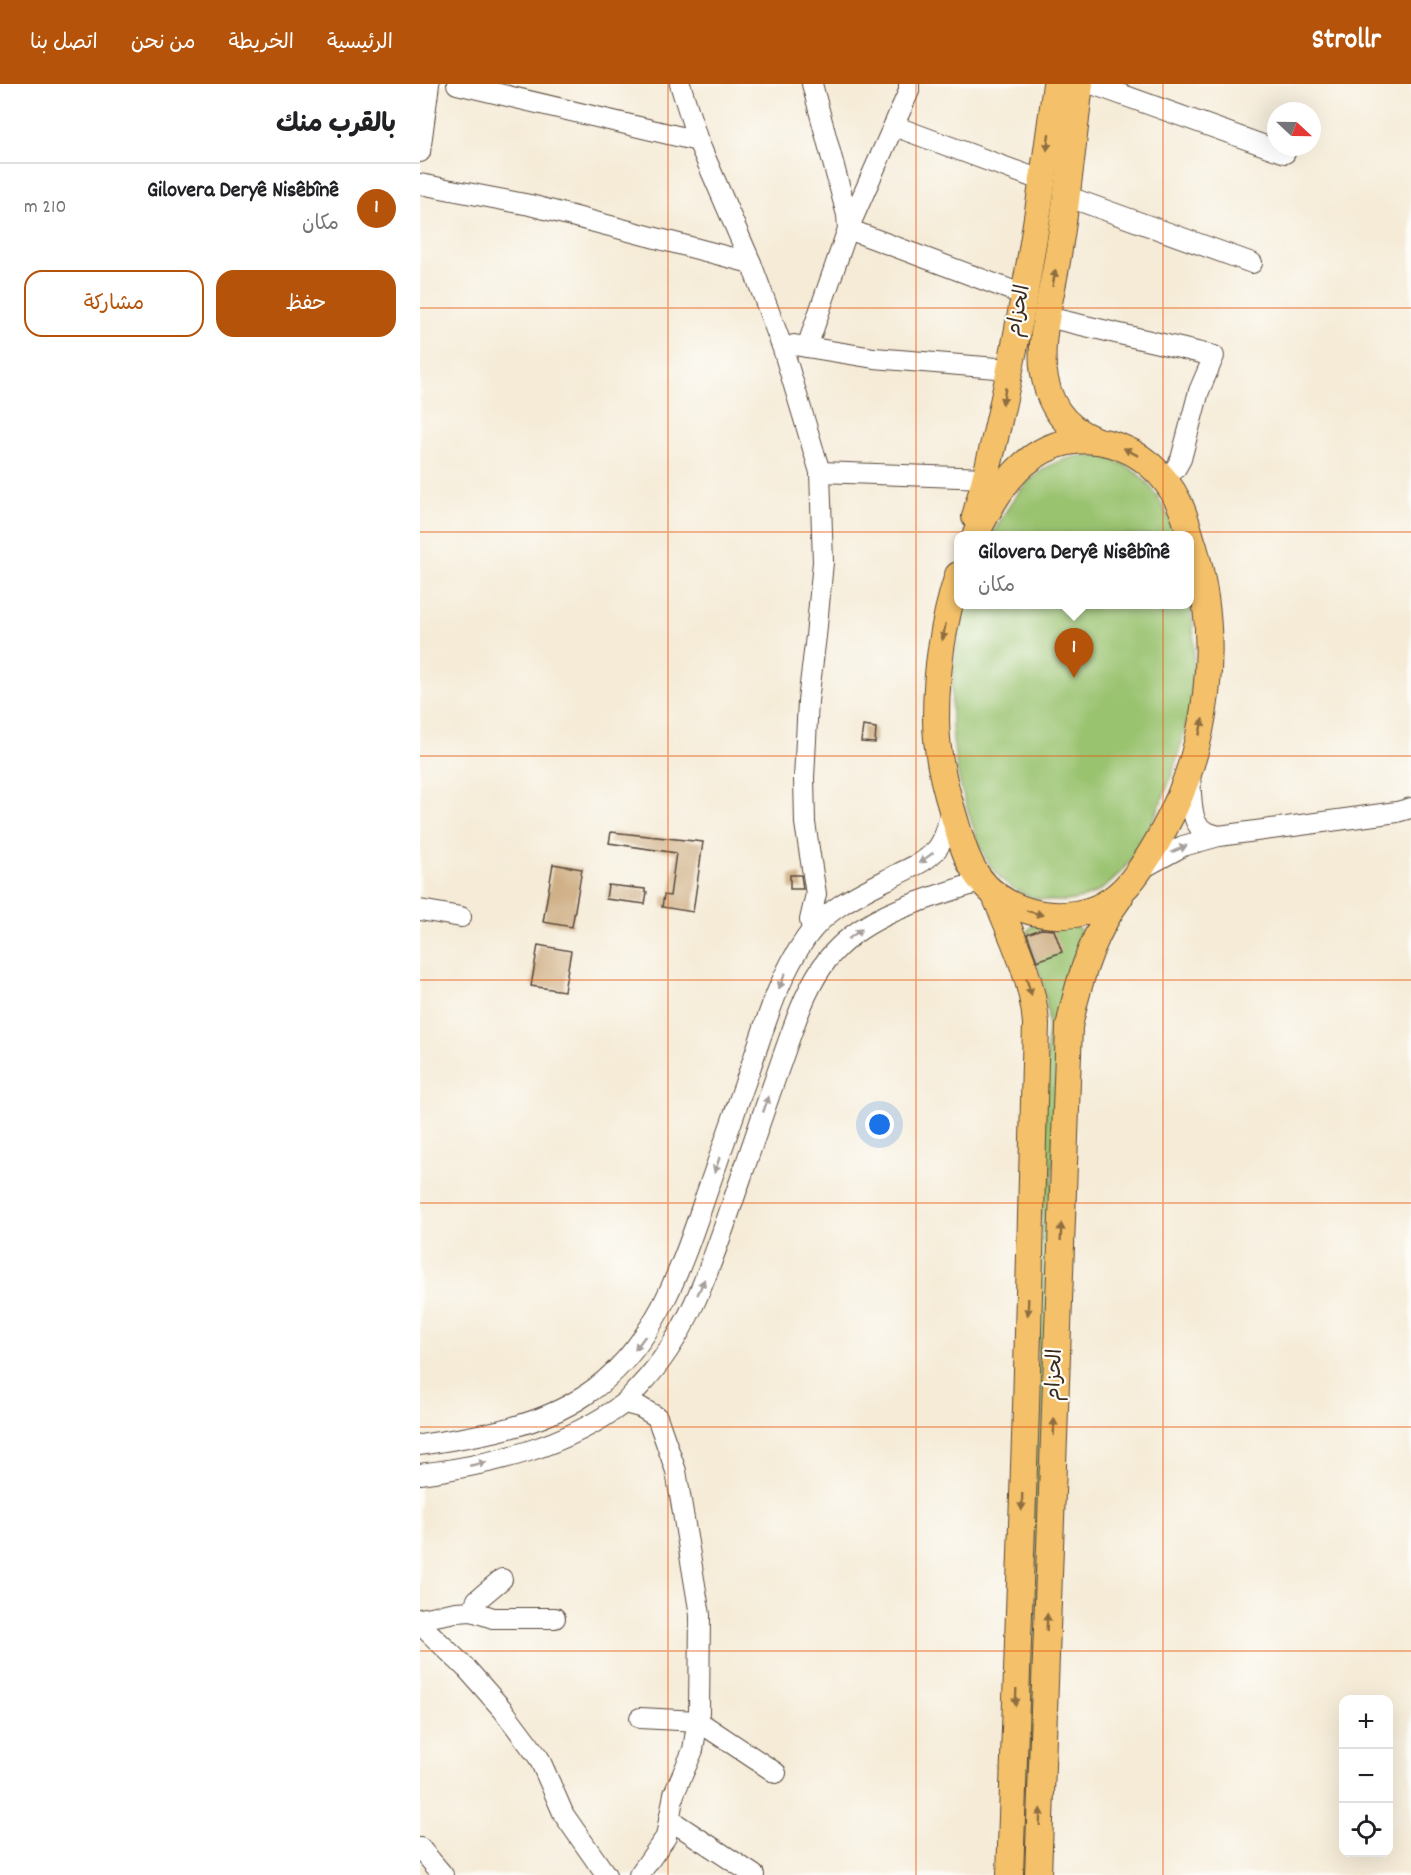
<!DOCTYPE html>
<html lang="ar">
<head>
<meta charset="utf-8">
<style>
	body { margin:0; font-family:Dekko,"Playpen Sans Arabic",sans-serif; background:#f6f6f6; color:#202124; direction:rtl }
	.controls { position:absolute; right:18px; bottom:18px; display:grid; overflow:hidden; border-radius:12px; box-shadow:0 6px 24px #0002 }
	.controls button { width:54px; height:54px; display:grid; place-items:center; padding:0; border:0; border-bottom:2px solid #e0e0e0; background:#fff; color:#202124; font:30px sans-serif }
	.compass { position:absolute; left:847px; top:18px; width:54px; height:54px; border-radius:50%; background:#fff; box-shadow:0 6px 24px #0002; rotate:112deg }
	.you { position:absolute; left:460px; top:1041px; width:21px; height:21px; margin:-15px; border:4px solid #fff; border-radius:50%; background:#1a73e8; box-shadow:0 0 0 9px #1a73e833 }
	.badge { display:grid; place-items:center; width:39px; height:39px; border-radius:50%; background:#b45309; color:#fff; font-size:20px; font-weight:700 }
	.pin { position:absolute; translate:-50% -50px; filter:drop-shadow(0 2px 3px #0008) }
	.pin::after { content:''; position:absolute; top:32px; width:21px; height:18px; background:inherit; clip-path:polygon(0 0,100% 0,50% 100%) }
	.popup { position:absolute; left:534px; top:447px; width:240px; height:78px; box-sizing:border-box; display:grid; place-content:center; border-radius:12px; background:#fff; filter:drop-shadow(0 2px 4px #0005); font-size:20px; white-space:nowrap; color:#757577 }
	.popup b { font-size:22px; color:#202124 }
	.popup::after { content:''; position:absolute; left:50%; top:100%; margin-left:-12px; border:12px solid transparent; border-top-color:#fff }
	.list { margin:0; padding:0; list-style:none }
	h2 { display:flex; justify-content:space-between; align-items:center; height:78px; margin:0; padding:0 24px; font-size:26px }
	h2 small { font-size:20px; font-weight:400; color:#757577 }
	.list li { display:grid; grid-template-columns:39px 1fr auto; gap:18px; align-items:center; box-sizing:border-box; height:90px; padding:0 24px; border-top:2px solid #e0e0e0 }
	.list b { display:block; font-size:22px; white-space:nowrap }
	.list p { margin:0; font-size:20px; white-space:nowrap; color:#757577 }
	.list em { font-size:20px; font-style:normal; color:#757577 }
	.actions { display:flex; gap:12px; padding:18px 24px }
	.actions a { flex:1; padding:14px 0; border:2px solid #b45309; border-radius:18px; text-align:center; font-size:21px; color:#b45309 }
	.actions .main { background:#b45309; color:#fff }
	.icon { flex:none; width:33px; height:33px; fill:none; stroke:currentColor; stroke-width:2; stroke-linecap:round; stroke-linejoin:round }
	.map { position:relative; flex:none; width:991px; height:1791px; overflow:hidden; direction:ltr }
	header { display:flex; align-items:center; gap:36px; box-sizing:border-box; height:84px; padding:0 30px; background:#b45309; color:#fff }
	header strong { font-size:28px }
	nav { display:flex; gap:33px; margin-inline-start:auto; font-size:21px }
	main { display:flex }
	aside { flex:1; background:#fff }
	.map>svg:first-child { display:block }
	.green { fill:#9ac36f; stroke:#6a7646; stroke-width:1.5 }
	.building { fill:#d0b087 }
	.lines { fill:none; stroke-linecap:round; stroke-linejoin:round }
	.minor-casing { stroke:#57473a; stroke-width:22 }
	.major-casing { stroke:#57473a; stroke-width:28 }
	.minor { stroke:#fff; stroke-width:20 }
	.major { stroke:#f4c16a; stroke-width:26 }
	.oneway { fill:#8e6e40 }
	.oneway2 { fill:#a79f9a }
	.grid { fill:none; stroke:#e8590c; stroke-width:1.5; stroke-opacity:0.55 }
	.labels { text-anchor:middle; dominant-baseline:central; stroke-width:4.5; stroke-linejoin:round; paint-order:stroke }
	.street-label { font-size:21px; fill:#3b2a1e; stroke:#fdfcf7 }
</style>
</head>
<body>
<header>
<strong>Strollr</strong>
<nav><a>الرئيسية</a><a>الخريطة</a><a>من نحن</a><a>اتصل بنا</a></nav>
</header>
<main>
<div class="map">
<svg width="991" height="1791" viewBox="0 0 991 1791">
	<rect width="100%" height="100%" fill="#fdfcf7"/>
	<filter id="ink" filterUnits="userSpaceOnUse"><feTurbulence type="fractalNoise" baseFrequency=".0167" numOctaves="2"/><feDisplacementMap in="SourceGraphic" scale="12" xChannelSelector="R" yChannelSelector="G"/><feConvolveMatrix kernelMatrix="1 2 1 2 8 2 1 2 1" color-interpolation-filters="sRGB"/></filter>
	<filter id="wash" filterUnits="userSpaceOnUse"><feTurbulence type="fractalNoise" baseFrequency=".008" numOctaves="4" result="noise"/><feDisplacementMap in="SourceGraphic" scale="24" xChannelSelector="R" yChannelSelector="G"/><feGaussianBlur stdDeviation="1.35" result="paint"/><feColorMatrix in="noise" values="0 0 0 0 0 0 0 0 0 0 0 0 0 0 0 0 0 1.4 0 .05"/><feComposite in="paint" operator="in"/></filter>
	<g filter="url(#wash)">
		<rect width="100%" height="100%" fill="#f5ebd7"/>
		<g class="green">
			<path d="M674,371C719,377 742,411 755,451H572C597,407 618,372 674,371Z"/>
			<path d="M770,515C775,548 775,581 771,614C764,668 727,778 679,807C664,816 642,819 626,816C570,807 560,764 545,718C526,654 528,585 545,521L770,520Z"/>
			<path d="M612,842L656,843L660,845L663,855L644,901L638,937L609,1791H601L628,933C626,903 617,876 606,849Z"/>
		</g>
		<g id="blocks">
			<g class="building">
				<polygon points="443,642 456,644 455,659 441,658"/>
				<polygon points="191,748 283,758 273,828 242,823 244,811 250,812 256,769 189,759"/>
				<polygon points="133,780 162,785 152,843 123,838"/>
				<polygon points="370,791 381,791 383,805 370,805"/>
				<polygon points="188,801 225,805 225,808 227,808 225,820 186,815"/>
				<polygon points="621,845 634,846 642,868 617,877 607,850"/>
				<polygon points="118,861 151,867 144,907 111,902"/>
			</g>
		</g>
	</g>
	<g filter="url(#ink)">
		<use href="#blocks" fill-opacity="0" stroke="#57473a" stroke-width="1.5"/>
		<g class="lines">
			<defs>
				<g id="minor">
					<polyline points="37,0 278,57"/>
					<polyline points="260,0 278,57 331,179 363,265 400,388 403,478 396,552 388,617 384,694 385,739 396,810 390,836 392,846"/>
					<polyline points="392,0 427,131 428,145 604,211"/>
					<polyline points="672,0 865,69"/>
					<polyline points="474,42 623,97"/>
					<polyline points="0,68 9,0"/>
					<polyline points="0,100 110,121 331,179"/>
					<polyline points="646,112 832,179"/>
					<polyline points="627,233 794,272 779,307 761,375 756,384 745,395"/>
					<polyline points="374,261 454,274 589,285"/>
					<polyline points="387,263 428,145 489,7 489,0"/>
					<polyline points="400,388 566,394"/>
					<path d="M770,688C771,701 770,731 778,741C782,748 792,750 799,752"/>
					<polyline points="721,785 763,762 799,752 977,728 991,724"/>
					<polyline points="0,826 41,833"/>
					<polyline points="205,1319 220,1323 237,1333 256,1387 280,1531 279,1628 273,1666 254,1710 246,1753 219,1791"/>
					<path d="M0,1361C56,1352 116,1344 164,1312C234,1266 260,1187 286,1111C301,1068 316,1025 331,982C346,938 359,892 386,854C408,822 445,807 478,790C491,783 506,778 516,766C526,754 528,739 531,724"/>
					<path d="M0,1390C71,1381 146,1363 204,1319C209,1315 214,1308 219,1303C273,1247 295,1168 320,1097C337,1047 354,997 372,947C381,922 391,897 407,876C444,829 508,815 562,797"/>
					<polyline points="52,1527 57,1516 82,1495"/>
					<polyline points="0,1535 36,1528 52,1527 73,1534 135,1534"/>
					<polyline points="0,1540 47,1585 83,1626 119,1674 144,1731 186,1791"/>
					<polyline points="220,1634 278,1637 356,1689"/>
					<polyline points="249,1735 334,1791"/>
					<polyline points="0,1764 23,1791"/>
				</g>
				<g id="major">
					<path d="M660,0C653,59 647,119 637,177C632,208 620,251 623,282C627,318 641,342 675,356"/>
					<path d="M555,433C594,291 617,145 636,0"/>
					<path d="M538,491C523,538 516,585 516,635C516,666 523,697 532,726C539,748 544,772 557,791C579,823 619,835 655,830C699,824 721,787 741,751C789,664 802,559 774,463C769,449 766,433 759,419C731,359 657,334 604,380C582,399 568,426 555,452"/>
					<path d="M574,809C591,851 613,894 616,940L606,1324L590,1791"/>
					<path d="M618,1791L649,943C658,898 672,850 700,813"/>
				</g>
			</defs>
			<use href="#minor" class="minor-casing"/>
			<use href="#major" class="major-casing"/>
			<use href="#minor" class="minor"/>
			<use href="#major" class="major"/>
		</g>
		<defs><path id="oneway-solid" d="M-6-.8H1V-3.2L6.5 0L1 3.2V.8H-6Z" transform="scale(1.5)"/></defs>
		<g class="oneway">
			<use href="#oneway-solid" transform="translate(628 58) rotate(97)"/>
			<use href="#oneway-solid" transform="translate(634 194) rotate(-80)"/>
			<use href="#oneway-solid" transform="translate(584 312) rotate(101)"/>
			<use href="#oneway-solid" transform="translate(711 368) rotate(-153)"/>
			<use href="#oneway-solid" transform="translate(524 548) rotate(101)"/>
			<use href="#oneway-solid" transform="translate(781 643) rotate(-78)"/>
			<use href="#oneway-solid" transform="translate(615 829) rotate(15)"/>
			<use href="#oneway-solid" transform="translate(609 903) rotate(73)"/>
			<use href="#oneway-solid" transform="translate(641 1148) rotate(-88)"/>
			<use href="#oneway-solid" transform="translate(608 1223) rotate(92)"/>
			<use href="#oneway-solid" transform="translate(634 1343) rotate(-88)"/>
			<use href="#oneway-solid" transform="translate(602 1418) rotate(92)"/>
			<use href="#oneway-solid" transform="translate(627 1538) rotate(-88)"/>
			<use href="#oneway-solid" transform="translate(596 1613) rotate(92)"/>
			<use href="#oneway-solid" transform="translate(620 1733) rotate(-88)"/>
		</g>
		<g class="oneway2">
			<use href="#oneway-solid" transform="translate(759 765) rotate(-24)"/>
			<use href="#oneway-solid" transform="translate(506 774) rotate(144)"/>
			<use href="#oneway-solid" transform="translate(435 850) rotate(-37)"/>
			<use href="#oneway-solid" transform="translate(362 897) rotate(114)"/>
			<use href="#oneway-solid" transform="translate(346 1020) rotate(-71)"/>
			<use href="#oneway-solid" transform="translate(297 1081) rotate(109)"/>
			<use href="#oneway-solid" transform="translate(281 1203) rotate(-66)"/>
			<use href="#oneway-solid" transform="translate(220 1259) rotate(127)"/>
			<use href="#oneway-solid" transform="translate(58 1380) rotate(-11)"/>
		</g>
	</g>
	<path class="grid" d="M248,0V1791M496,0V1791M743,0V1791M0,224H991M0,448H991M0,672H991M0,896H991M0,1119H991M0,1343H991M0,1567H991"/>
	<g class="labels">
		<g class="street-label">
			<text transform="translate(600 227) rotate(-79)">الحزام</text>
			<text transform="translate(636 1291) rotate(-88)">الحزام</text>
		</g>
	</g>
</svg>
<div class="controls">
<button>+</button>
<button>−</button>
<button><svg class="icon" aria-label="locate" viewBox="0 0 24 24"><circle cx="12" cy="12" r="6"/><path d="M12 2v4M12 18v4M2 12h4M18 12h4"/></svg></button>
</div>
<svg class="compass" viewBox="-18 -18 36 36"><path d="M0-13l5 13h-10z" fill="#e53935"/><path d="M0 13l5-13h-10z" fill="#757577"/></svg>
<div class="you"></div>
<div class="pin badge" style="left:654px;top:594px">1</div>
<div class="popup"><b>Gilovera Deryê Nisêbînê</b>مكان</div>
</div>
<aside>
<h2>بالقرب منك<small></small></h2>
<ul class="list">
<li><span class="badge">1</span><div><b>Gilovera Deryê Nisêbînê</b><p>مكان</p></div><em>210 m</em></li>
</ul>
<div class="actions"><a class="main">حفظ</a><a>مشاركة</a></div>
</aside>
</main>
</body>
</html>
